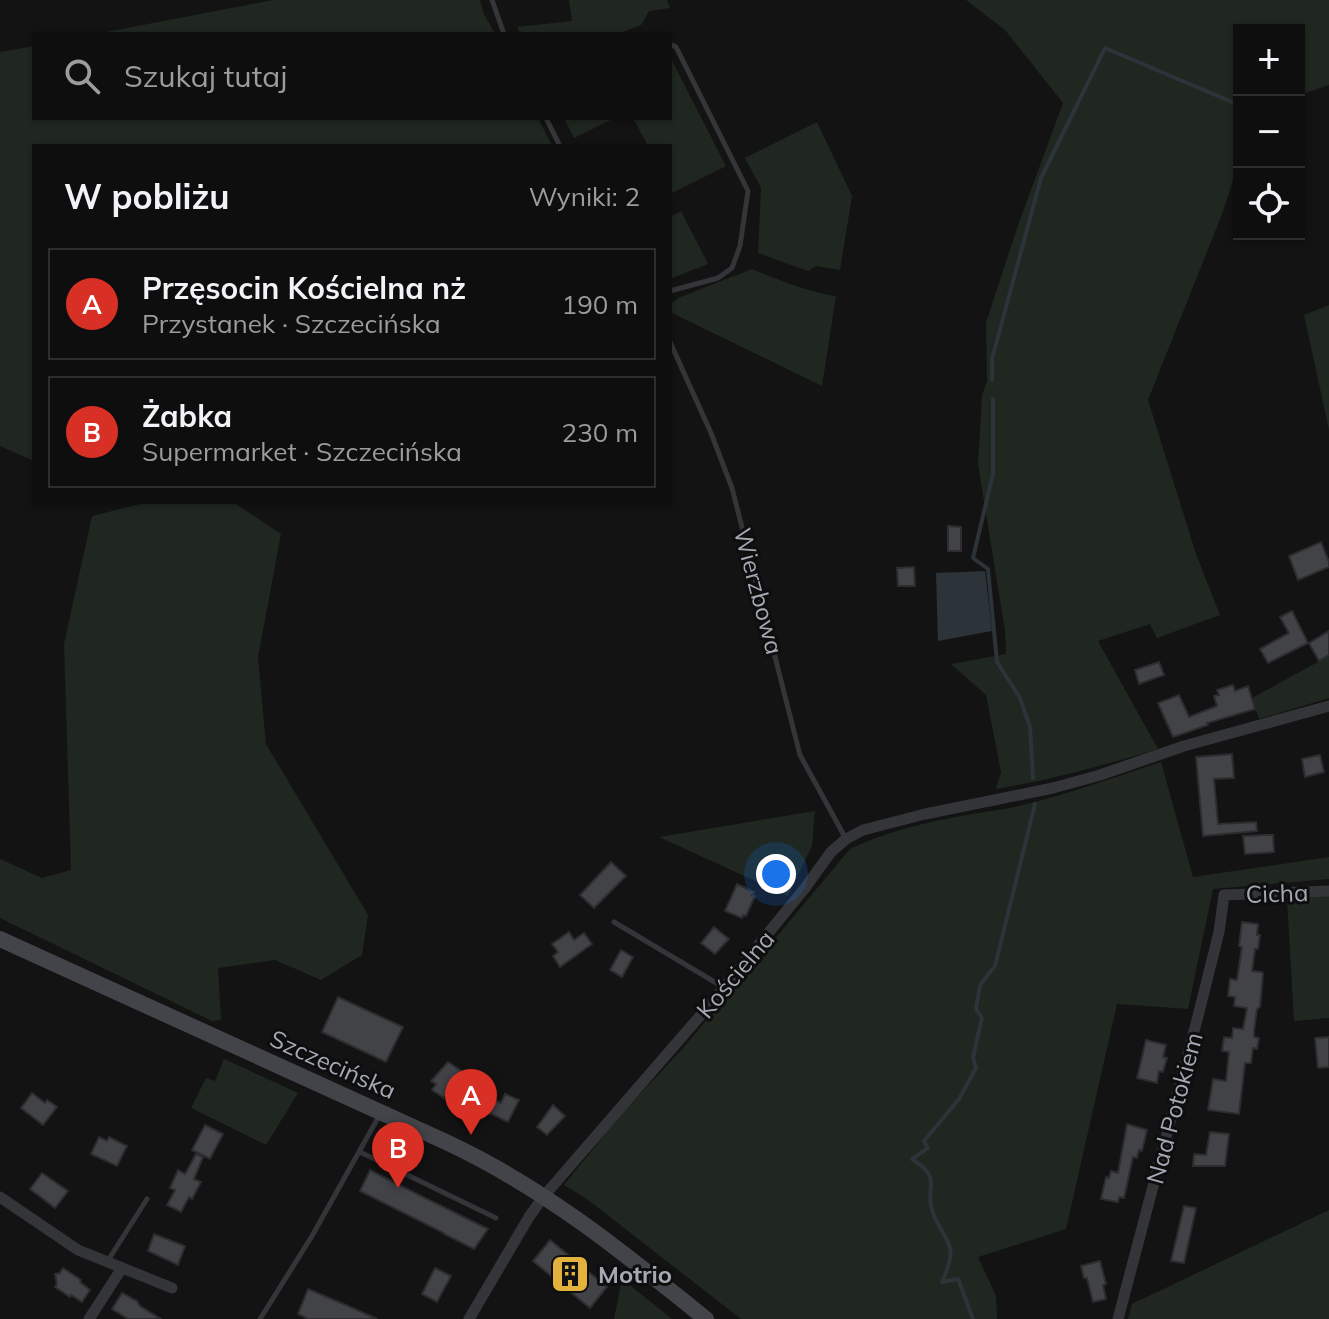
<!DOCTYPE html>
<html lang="pl">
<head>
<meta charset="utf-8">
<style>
	body { margin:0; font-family:Mulish,sans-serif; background:#1c1c1d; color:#f1f3f6 }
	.controls { position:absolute; right:24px; top:24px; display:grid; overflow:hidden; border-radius:0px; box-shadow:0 2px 6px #0004 }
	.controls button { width:72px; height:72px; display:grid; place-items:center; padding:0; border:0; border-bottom:2px solid #2e2e2f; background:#0e0e0f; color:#f1f3f6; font:40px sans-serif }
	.you { position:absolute; left:776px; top:874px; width:28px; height:28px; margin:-20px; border:6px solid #fff; border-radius:50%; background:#1a73e8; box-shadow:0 0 0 12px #1a73e833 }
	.badge { display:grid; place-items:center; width:52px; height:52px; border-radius:50%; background:#d93025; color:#fff; font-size:26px; font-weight:700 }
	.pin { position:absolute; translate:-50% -66px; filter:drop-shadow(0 2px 4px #0008) }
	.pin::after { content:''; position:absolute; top:42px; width:28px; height:24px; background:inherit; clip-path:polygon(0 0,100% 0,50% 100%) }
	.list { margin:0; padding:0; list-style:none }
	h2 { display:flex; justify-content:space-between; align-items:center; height:104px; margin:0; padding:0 32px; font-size:34px }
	h2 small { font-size:26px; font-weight:400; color:#9b9c9e }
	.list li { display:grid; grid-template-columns:52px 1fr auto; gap:24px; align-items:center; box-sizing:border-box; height:112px; margin:0 16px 16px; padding:0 16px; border:2px solid #2e2e2f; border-radius:0px }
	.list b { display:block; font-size:30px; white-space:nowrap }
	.list p { margin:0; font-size:26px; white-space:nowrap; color:#9b9c9e }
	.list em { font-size:26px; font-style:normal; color:#9b9c9e }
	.icon { flex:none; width:44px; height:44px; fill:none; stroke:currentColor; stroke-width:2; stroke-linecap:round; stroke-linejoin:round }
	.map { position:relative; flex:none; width:1329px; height:1319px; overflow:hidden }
	.search { position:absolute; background:#0e0e0f; box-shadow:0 2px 6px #0004; left:32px; top:32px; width:640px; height:88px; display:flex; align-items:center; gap:20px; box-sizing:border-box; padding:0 28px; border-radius:0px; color:#9b9c9e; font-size:30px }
	.panel { position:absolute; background:#0e0e0f; box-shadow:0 2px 6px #0004; left:32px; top:144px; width:640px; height:360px; border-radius:0px }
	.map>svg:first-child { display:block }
	.green { fill:#1f2720 }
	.water { fill:#2c3339 }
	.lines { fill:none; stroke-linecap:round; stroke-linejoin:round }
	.stream { stroke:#2c3339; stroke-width:4 }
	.building { fill:#424347; stroke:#2d2d30; stroke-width:2 }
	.lane { stroke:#343539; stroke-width:5 }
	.street { stroke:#343539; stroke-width:11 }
	.secondary { stroke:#424449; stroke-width:16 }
	.labels { text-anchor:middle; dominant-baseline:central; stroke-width:6; stroke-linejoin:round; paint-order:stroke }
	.street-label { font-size:24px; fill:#a5a9b4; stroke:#0e0e0f }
	.poi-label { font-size:24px; font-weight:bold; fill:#a5a9b4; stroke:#0e0e0f; text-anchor:start }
</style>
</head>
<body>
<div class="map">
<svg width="1329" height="1319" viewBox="0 0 1329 1319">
	<rect width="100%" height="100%" fill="#131314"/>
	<g class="green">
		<polygon points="273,0 480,0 484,14 495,34 96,34"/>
		<polygon points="569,0 667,0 670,8 649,11 641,25 617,34 521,34 517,27 572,21"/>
		<path d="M966,0H1329V85L1299,95V30H1239V162L1222,214L1148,400L1196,554L1220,615L1157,638L1150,624L1098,641L1158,749C1105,765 1051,780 996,789L1001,772L986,695L951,664L1006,654L1005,631L978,464L982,396L987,381L986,323L1017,228L1063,103L1005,30Z"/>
		<polygon points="34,46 34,118 538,118 552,146 34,146 34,461 0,446 0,52"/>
		<polygon points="670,57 726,166 672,193 670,189 670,146 648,146 633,118 670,118"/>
		<polygon points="564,118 615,118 574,138"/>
		<polygon points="817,122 852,196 840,270 816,266 808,271 758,253 761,188 745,158"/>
		<polygon points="681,211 708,264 670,279 670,217"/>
		<path d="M752,269C780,280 807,292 836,296L822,386L670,312V305L678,298Z"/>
		<polygon points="1329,305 1329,430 1304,315"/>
		<polygon points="148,502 233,502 281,534 258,657 266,744 368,915 362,955 321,980 275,960 218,968 221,1020 212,1021 0,918 0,859 42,878 71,870 64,644 92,516"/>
		<polygon points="1329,656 1329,698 1259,719 1252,698"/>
		<path d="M1161,762L1193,877L1329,857V879L1213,889L1188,1009L1117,1004L1066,1229L978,1257L996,1296L997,1319H741L587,1199L564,1185L617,1119L684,1047L850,849C884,832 924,823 961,816C979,812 997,811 1015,807C1065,795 1113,778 1161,762Z"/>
		<polygon points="815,811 812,846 788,896 659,837"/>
		<polygon points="1329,894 1329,1018 1294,1021 1287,899"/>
		<polygon points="224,1059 298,1093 266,1145 191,1108 206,1078 215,1081"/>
		<polygon points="1329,1210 1329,1319 1128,1319 1132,1304"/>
		<polygon points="622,1279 672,1319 614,1319"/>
	</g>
	<polygon class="water" points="985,571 992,631 938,641 936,573"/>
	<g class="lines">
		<g class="stream">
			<polyline points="1239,40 1239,41"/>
			<polyline points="992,380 992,359 1041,178 1105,48 1239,105"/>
			<polyline points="993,399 993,474 973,558 988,569 997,662 1020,698 1030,727 1033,778"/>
			<path d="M973,1319L958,1279L942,1282C960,1241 946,1246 933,1213C923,1187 945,1180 912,1159L928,1148L924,1141L959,1099L976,1068L973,1057L982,1018L976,1009L980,985L995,966L1035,804"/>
		</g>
	</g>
	<g class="building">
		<polygon points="948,526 961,527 961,551 948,551"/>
		<polygon points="1321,542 1329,562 1329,567 1298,580 1289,556"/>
		<polygon points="914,567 915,586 898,586 897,568"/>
		<polygon points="1292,611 1308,643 1268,663 1260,649 1289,633 1280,617"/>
		<polygon points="1329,631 1329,655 1319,661 1309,643"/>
		<polygon points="1159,662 1164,675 1139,684 1135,670"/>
		<polygon points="1233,685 1235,691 1248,686 1255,709 1207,723 1208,725 1173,737 1158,703 1179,695 1189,717 1217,706 1214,696 1219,695 1217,690"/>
		<polygon points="1232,754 1234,778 1214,779 1218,824 1256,822 1257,831 1203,836 1196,757"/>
		<polygon points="1320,755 1324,772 1305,777 1302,759"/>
		<polygon points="1265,835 1273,835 1274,852 1245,854 1243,836"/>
		<polygon points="611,862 626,876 594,908 580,895"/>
		<polygon points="737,884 754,892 752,895 755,896 746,916 743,915 742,918 725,911"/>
		<polygon points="1242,922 1258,924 1257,935 1260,935 1258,949 1255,949 1252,971 1262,972 1263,974 1260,1007 1257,1009 1254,1031 1254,1037 1259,1038 1257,1049 1253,1048 1251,1063 1245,1063 1239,1114 1208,1110 1213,1079 1226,1081 1229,1052 1222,1051 1224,1037 1232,1038 1233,1028 1243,1029 1247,1008 1234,1006 1235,997 1228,996 1230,979 1237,980 1242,947 1239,946"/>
		<polygon points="714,927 729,939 715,954 701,943"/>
		<polygon points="569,932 574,940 584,933 592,944 560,967 553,956 558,952 552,944"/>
		<polygon points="621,950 633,957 622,977 610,970"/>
		<polygon points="338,997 403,1027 386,1062 322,1032"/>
		<polygon points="1329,1037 1329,1067 1318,1068 1315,1038"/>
		<polygon points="1146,1040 1166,1045 1163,1057 1167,1058 1163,1072 1159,1071 1157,1083 1137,1078"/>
		<polygon points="448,1062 463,1072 444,1098 432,1090 436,1084 431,1081"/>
		<polygon points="32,1093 45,1103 47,1100 57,1107 43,1125 21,1108"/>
		<polygon points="505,1094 519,1100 508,1122 487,1112 493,1099 501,1103"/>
		<polygon points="553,1105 565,1116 547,1135 537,1127"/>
		<polygon points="1127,1124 1147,1130 1142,1151 1139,1150 1137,1158 1133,1157 1124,1198 1119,1197 1118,1202 1101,1199 1106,1177 1109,1178 1111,1171 1118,1173"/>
		<polygon points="205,1125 223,1134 210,1159 192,1150"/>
		<polygon points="1210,1132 1229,1134 1225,1166 1193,1166 1194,1154 1206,1155"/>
		<polygon points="99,1137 107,1141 109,1137 127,1146 117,1166 91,1154"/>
		<polygon points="196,1154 203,1157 194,1179 201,1182 192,1199 189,1197 181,1212 167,1205 175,1190 170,1188 178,1170 185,1174"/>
		<polygon points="370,1170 419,1195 488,1229 474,1249 444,1234 444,1233 360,1191"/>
		<polygon points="42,1173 68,1191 55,1208 30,1189"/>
		<polygon points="1184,1206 1196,1208 1184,1263 1171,1261"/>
		<polygon points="154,1234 185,1246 178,1265 148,1251"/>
		<polygon points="550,1240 607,1287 590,1308 533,1261"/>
		<polygon points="1100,1261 1106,1284 1103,1285 1106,1299 1093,1302 1087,1278 1084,1278 1081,1266"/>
		<polygon points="63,1268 81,1280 80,1282 90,1290 82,1302 71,1295 70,1297 55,1287 57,1284 55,1274 60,1273"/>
		<polygon points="435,1268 451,1276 437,1302 422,1294"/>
		<polygon points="308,1289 348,1306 377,1319 308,1319 298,1314"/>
		<polygon points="122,1293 137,1301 140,1306 161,1319 128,1319 112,1309"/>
	</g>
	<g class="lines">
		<g class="lane">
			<polyline points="492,0 504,34"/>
			<polyline points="670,44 676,47 748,191 740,246 732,268 718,278 670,291"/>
			<polyline points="546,118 560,146"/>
			<polyline points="670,342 711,433 732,488 800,755 846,839"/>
			<polyline points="614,922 723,987"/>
			<polyline points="360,1152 496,1218"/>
			<polyline points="107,1262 147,1199"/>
			<polyline points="260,1319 312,1236 379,1116"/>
		</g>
		<g class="street">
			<polyline points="0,1197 78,1250 172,1288"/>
			<polyline points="89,1319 122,1268"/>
			<polyline points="469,1319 529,1217 544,1196 713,1001 805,888 831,852 846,839 863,830 925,814 1053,788 1100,775 1184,746 1329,706"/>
			<polyline points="1118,1319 1198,1016 1219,932 1224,895 1329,891"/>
		</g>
		<path class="secondary" d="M0,939L446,1142C543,1187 624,1253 706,1319"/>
	</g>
	<defs>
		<symbol id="building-square" viewBox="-11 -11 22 22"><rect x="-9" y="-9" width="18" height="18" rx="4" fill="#e3b23c" stroke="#0e0e0f"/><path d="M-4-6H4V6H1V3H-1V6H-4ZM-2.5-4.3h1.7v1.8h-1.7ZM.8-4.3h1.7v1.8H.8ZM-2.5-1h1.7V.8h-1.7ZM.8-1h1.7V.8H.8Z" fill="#111"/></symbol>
	</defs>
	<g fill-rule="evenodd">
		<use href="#building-square" x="548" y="1252" width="44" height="44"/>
	</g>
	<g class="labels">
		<g class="street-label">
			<text transform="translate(759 591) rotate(75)">Wierzbowa</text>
			<text transform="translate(1277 893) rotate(-2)">Cicha</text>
			<text transform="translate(735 974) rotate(-50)">Kościelna</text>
			<text transform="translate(333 1064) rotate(24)">Szczecińska</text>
			<text transform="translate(1174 1108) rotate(-75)">Nad Potokiem</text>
		</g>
		<g class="poi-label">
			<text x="598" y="1274">Motrio</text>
		</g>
	</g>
</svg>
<div class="controls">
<button>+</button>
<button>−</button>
<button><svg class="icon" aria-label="locate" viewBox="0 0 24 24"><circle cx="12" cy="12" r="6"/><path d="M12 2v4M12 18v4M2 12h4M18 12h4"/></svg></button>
</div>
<div class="you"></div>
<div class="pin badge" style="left:471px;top:1135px">A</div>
<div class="pin badge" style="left:398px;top:1188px">B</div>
<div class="search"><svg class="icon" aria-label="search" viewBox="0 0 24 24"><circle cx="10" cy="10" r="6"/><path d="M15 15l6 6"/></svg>Szukaj tutaj</div>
<section class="panel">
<h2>W pobliżu<small>Wyniki: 2</small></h2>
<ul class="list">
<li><span class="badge">A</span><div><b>Przęsocin Kościelna nż</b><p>Przystanek · Szczecińska</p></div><em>190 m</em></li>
<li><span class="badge">B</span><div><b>Żabka</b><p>Supermarket · Szczecińska</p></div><em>230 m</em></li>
</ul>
</section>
</div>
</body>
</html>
